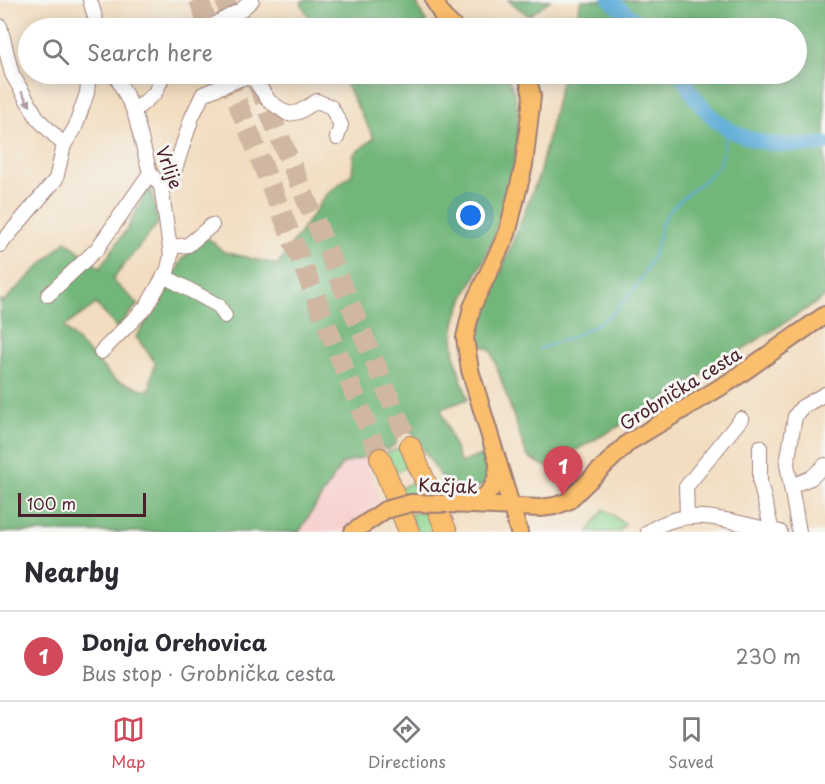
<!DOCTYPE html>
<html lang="en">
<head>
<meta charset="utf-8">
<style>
	body { margin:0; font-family:"Playpen Sans",sans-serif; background:#f2f2f3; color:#2b2b33 }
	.scale { position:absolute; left:18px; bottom:15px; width:128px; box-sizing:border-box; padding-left:6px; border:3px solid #4a1f2b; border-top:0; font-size:16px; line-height:21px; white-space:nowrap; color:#4a1f2b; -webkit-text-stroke:4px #f6f6f2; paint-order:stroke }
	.you { position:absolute; left:471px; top:216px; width:21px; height:21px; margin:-15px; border:4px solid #fff; border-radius:50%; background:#1a73e8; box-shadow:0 0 0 9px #1a73e833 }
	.badge { display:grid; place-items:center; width:39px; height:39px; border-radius:50%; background:#d1495b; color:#fff; font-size:20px; font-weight:700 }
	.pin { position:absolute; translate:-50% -50px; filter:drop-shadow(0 2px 3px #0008) }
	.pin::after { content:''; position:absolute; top:32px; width:21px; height:18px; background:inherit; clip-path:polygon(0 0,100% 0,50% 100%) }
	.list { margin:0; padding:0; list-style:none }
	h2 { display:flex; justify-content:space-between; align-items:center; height:78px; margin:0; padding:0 24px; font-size:26px }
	h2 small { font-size:20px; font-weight:400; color:#7c7c81 }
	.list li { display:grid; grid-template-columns:39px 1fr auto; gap:18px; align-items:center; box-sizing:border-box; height:90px; padding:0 24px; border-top:2px solid #e1e1e2 }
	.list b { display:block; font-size:22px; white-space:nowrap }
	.list p { margin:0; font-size:20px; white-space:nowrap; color:#7c7c81 }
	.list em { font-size:20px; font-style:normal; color:#7c7c81 }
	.icon { flex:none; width:33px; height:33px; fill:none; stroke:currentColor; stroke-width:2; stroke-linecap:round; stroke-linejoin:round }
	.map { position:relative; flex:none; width:825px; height:532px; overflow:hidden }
	.search { position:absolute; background:#fff; box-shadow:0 3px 15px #0003; left:18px; right:18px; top:18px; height:66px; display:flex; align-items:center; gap:15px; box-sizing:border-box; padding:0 21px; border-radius:33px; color:#7c7c81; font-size:22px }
	.sheet { height:168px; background:#fff }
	nav { display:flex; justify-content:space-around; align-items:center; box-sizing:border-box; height:84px; border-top:2px solid #e1e1e2; background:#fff; font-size:16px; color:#7c7c81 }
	nav a { display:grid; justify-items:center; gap:3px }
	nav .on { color:#d1495b }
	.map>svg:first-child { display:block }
	.built { fill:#f7d0ce }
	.green { fill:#8ed58f; stroke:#6c7a5d; stroke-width:1.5 }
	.forest { fill:#72b67a; stroke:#5e6a52; stroke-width:1.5 }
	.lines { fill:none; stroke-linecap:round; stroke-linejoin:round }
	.stream { stroke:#5eadd8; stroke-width:2 }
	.river { stroke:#5eadd8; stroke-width:15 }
	.highway-tunnel { stroke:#d0b7a2; stroke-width:20; stroke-dasharray:20 10; stroke-linecap:butt }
	.minor-casing { stroke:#9e7e76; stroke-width:16 }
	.major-casing { stroke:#9e7e76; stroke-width:20 }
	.highway-casing { stroke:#9e7e76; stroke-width:22 }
	.minor { stroke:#fff; stroke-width:14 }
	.major { stroke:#fabe6d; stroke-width:16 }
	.highway { stroke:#fabe6d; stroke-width:20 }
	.major-bridge-casing { stroke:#9e7e76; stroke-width:20; stroke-linecap:butt }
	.major-bridge { stroke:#fabe6d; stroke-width:16 }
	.oneway { fill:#ae9aa0 }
	.labels { text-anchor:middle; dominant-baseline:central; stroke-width:6; stroke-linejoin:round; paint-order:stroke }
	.street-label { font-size:18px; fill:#4a1f2b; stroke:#f6f6f2 }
</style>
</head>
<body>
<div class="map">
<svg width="825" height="532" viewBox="0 0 825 532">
	<rect width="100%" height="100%" fill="#f6f6f2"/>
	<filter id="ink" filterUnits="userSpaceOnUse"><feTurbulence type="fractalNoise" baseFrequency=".0167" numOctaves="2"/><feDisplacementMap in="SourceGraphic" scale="12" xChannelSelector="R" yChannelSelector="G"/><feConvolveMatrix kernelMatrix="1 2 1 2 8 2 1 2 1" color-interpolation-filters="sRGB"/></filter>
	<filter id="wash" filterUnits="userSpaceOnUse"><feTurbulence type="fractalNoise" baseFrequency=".008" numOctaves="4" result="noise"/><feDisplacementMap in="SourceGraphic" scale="24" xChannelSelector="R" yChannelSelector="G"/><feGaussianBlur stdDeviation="1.35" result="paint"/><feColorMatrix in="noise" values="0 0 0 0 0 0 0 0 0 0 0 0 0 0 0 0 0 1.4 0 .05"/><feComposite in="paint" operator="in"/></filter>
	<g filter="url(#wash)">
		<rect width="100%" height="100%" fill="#f2ddc0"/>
		<polygon class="built" points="365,457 380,500 347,532 299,532 342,463"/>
		<g class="green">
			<polygon points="400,448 410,463 408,467 393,473 384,454"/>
			<polygon points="413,482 419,483 424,493 399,494 401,488"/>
			<polygon points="604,509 625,524 619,532 588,532"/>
			<polygon points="420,512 433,512 441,532 417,532 410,514"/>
		</g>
		<g class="forest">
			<polygon points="304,0 415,0 429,28 315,28 301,3"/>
			<polygon points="508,0 550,0 529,16"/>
			<polygon points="581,0 825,0 825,297 637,416 546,467 527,456 491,350 471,340 498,279 539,175 563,74 796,74 796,28 574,28"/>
			<path d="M340,74H504C536,110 505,213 487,253C477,276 460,298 455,324C449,349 460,375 468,399L441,409L460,463L482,455L490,480L471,492L440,476L412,431H398L396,444L386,450L378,444L365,457L342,464L299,532H0V299L3,302L66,241L100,268L129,226L150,184L158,223L112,280L138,304L117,328L96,304L64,327L115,380L149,391L155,362L136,337L166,292L183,258L208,238L224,252L278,265L326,195L352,174L354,154L374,138Z"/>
		</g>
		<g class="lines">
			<path class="stream" d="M539,349C598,330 628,312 654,253C659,242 658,227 665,217C677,198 707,182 718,166C724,158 724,140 726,130"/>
			<g class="river">
				<polyline points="610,0 645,28"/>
				<path d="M681,74C713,137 758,150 825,144"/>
			</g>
		</g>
	</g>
	<g filter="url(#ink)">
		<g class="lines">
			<g class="highway-tunnel">
				<polyline points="199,0 209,28"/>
				<polyline points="225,0 234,28"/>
				<polyline points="226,74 380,458"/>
				<polyline points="257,83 410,446"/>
			</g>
			<defs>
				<g id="minor">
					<polyline points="90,0 98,28"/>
					<polyline points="0,26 12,74 38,119 64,145"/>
					<polyline points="208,28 241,10 252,0"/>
					<polyline points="134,111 155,93 164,74"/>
					<polyline points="161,186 173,175 192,117 203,94 242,78 254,79 269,101 288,114 299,112 317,101 331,107 341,125 337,138"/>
					<polyline points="0,245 56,179 64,145 75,128 87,93 89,74"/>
					<polyline points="171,247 188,245 212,225"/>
					<polyline points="164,276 219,306 225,316"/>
					<polyline points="48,295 97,249 150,173"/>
					<polyline points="101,352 147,306 168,269 171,255 161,186 150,173 134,111 115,74"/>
					<polyline points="760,447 760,482 772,531"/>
					<polyline points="791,486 811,478 825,465"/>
					<polyline points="687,516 686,487 741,419"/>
					<path d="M648,532C691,502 734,524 780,532"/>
					<polyline points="799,532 787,464 795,416 802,407 825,394"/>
				</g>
				<g id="major">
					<polyline points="434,0 443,17 455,28"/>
					<polyline points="448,504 540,508 555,506 568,501 629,442 729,382 825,315"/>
					<path d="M472,505C489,495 496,487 498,467"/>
					<polyline points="353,532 385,510"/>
					<polyline points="519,532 470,370 465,338 472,307 507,234 524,165 532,96 527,74"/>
				</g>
				<g id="highway">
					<polyline points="410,446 447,532"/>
					<polyline points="380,458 409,532"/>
				</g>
			</defs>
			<use href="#minor" class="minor-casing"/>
			<use href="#major" class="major-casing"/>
			<use href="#highway" class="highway-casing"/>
			<use href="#minor" class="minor"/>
			<use href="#major" class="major"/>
			<use href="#highway" class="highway"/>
			<defs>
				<polyline id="major-bridge" points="385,510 411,503 448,504"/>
			</defs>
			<use href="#major-bridge" class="major-bridge-casing"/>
			<use href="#major-bridge" class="major-bridge"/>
		</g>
		<defs><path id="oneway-solid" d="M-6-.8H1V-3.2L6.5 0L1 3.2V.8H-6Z" transform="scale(1.5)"/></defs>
		<use class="oneway" href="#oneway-solid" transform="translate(26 99) rotate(58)"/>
	</g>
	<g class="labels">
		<g class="street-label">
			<text transform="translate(170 167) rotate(70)">Vrlije</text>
			<text transform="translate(680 388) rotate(-32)">Grobnička cesta</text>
			<text transform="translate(448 485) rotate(2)">Kačjak</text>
		</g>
	</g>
</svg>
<div class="scale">100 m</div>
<div class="you"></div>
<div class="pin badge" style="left:563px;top:496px">1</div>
<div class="search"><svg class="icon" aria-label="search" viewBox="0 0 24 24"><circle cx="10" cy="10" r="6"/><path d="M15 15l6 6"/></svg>Search here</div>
</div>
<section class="sheet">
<h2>Nearby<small></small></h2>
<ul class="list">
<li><span class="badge">1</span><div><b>Donja Orehovica</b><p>Bus stop · Grobnička cesta</p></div><em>230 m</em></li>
</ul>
</section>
<nav>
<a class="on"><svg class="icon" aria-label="map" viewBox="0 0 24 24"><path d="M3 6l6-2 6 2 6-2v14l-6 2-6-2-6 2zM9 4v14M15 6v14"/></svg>Map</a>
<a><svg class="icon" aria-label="directions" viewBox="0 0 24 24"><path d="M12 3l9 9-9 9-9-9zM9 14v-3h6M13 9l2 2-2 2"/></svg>Directions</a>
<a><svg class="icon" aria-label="saved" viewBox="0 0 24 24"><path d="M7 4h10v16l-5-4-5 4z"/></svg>Saved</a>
</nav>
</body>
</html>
